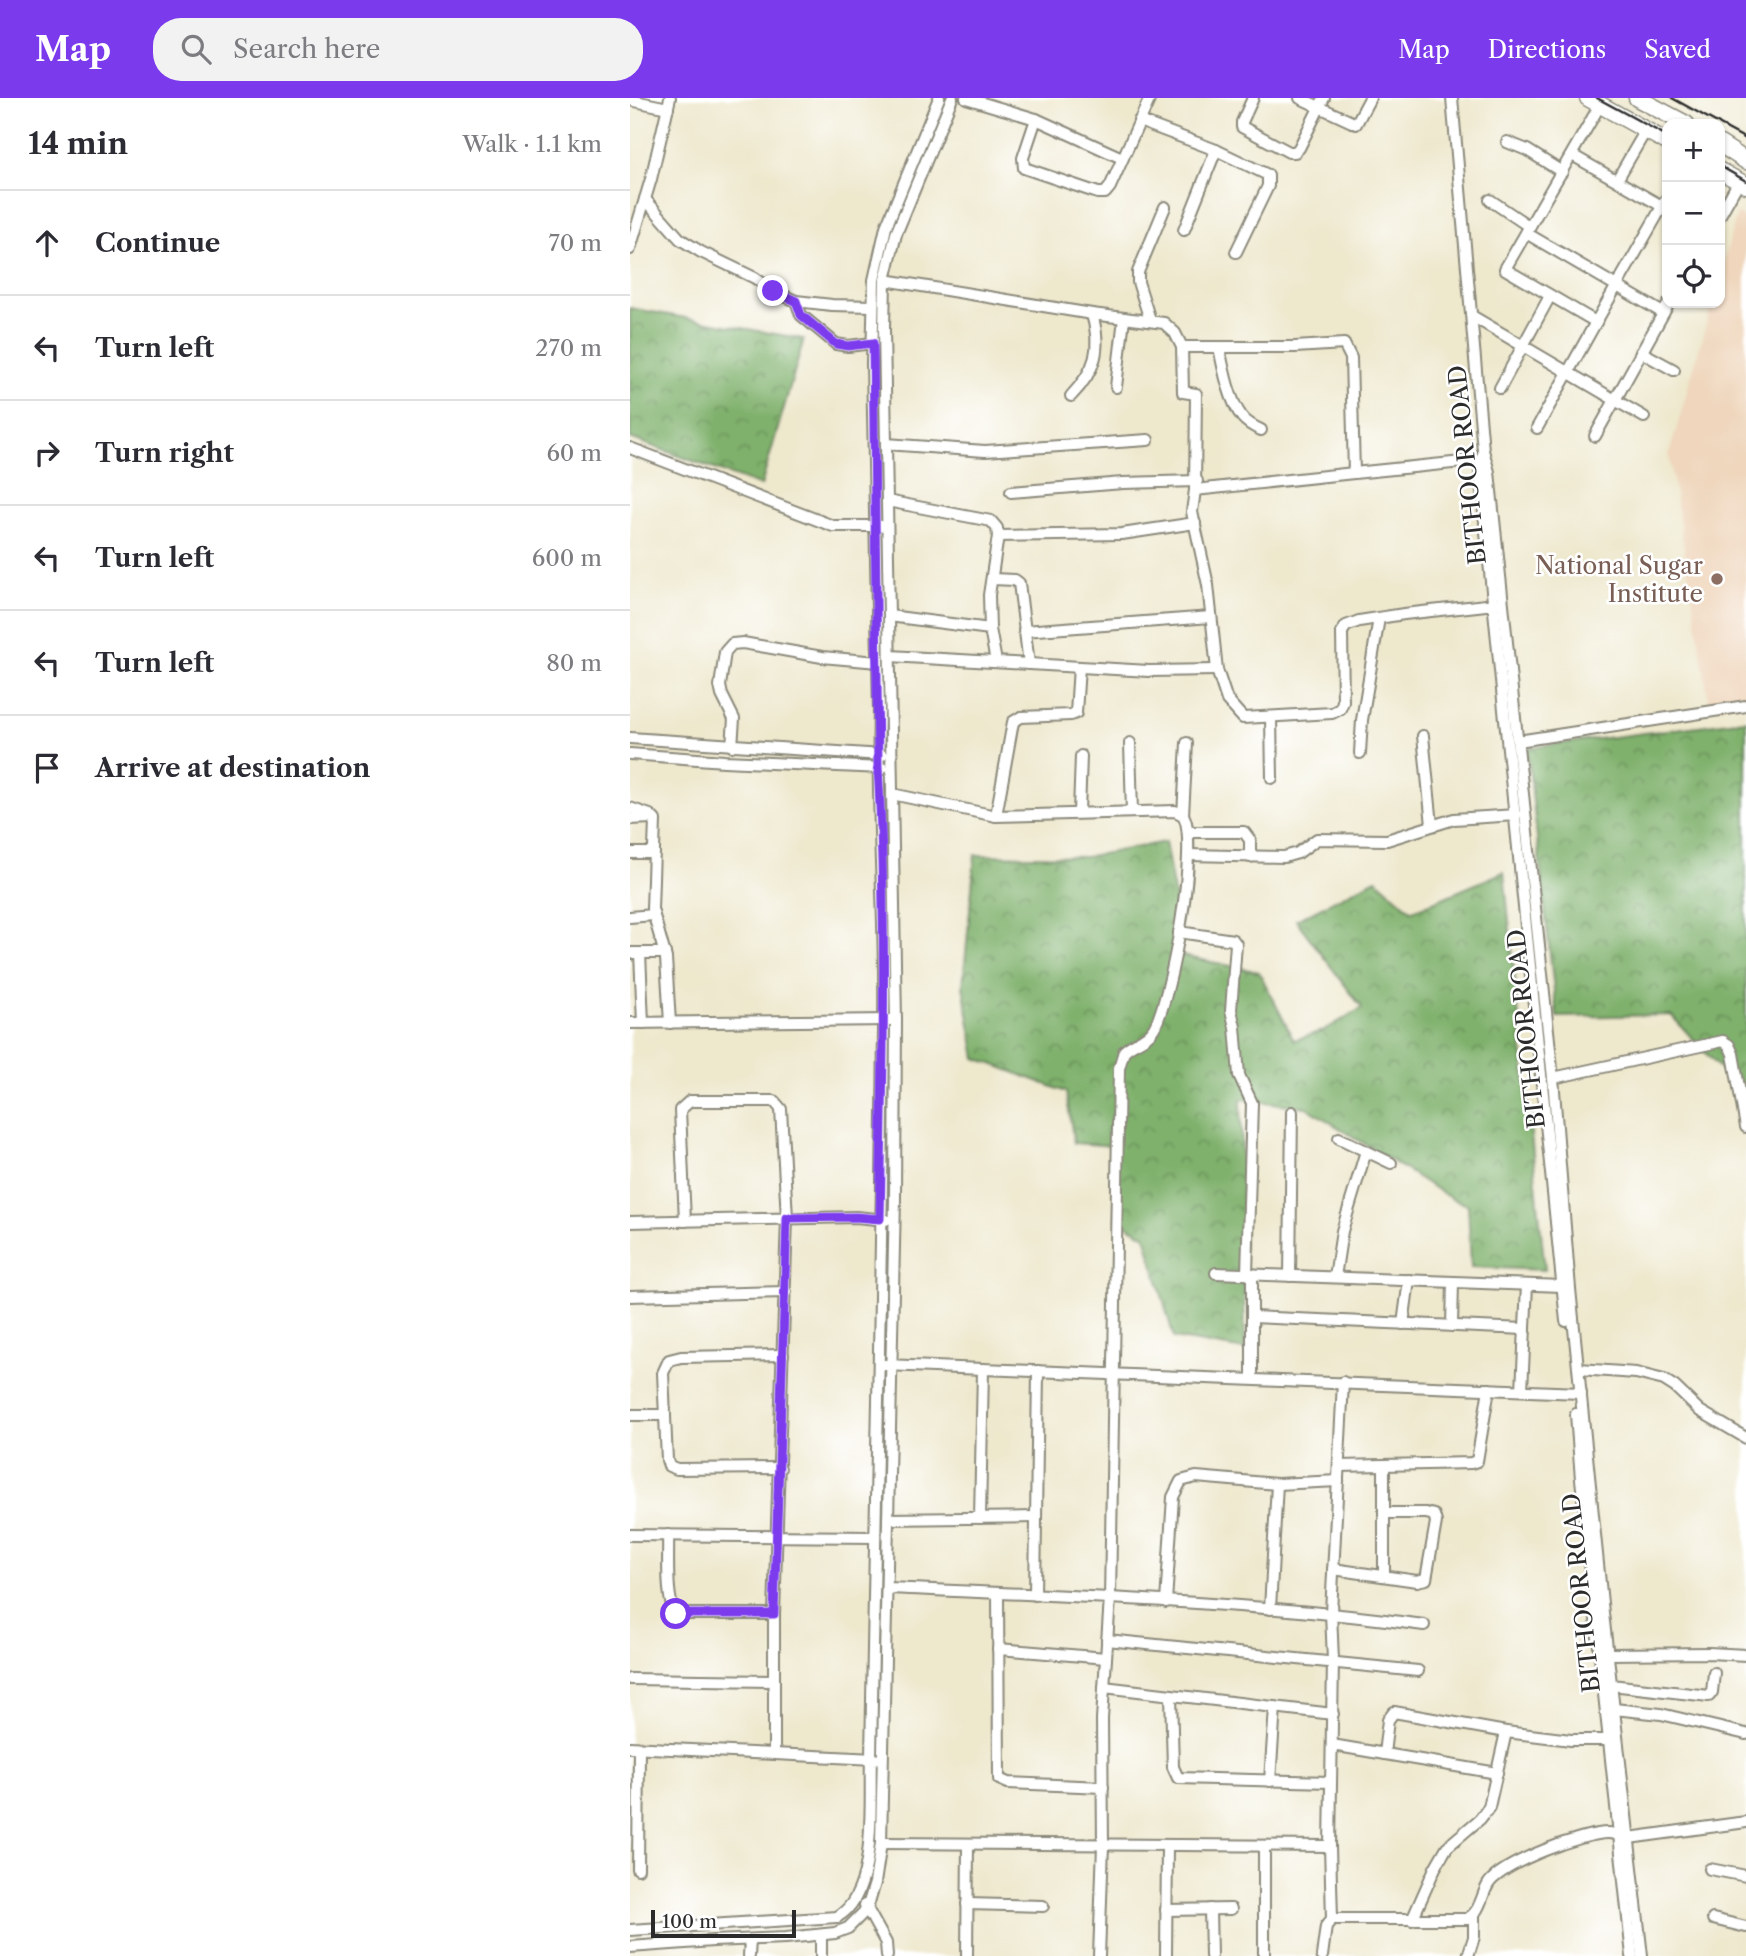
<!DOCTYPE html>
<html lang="en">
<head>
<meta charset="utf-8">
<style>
	body { margin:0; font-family:"Libre Caslon Text",serif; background:#f2f2f3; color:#2b2b33 }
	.controls { position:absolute; right:21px; top:21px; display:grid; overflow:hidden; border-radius:14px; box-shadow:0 2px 5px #0004 }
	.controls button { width:63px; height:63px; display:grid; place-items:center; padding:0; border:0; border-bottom:2px solid #e1e1e2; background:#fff; color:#2b2b33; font:35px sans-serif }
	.scale { position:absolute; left:21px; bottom:18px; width:145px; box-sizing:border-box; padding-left:7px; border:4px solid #2b2b2b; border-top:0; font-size:19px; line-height:24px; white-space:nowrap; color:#2b2b2b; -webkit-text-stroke:5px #fff; paint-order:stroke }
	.stop { position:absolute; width:21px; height:21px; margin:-16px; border:5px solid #7c3aed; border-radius:50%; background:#fff }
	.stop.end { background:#7c3aed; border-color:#fff; box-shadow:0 2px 7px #0008 }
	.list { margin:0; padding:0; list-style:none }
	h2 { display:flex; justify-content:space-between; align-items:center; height:91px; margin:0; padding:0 28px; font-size:30px }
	h2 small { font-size:23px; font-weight:400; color:#7c7c81 }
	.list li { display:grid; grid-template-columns:46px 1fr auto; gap:21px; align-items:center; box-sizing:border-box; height:105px; padding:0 28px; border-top:2px solid #e1e1e2 }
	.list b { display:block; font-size:26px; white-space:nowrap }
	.list em { font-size:23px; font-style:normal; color:#7c7c81 }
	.icon { flex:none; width:38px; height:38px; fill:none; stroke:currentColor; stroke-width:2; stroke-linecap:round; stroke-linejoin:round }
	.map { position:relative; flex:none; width:1116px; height:1858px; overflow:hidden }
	header { display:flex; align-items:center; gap:42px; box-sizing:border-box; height:98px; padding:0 35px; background:#7c3aed; color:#fff }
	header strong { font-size:33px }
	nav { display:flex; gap:38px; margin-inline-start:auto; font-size:24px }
	.search { width:490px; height:63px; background:#f2f2f3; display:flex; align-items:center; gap:18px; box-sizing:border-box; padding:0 24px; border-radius:28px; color:#7c7c81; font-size:26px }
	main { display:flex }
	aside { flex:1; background:#fff }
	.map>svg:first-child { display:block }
	.built { fill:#efd6bc }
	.forest { fill:url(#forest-crowns); stroke:#556e4c; stroke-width:2 }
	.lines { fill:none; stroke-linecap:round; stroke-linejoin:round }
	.minor-casing { stroke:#8c8a7c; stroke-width:14 }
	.highway-casing { stroke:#8c8a7c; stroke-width:19 }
	.minor { stroke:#fff; stroke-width:10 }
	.highway { stroke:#fff; stroke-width:16 }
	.rail { stroke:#2b2b2b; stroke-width:2.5 }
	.route { stroke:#7c3aed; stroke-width:9 }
	.education-dot { fill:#8d6e63; stroke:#fff; stroke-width:2.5 }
	.labels { text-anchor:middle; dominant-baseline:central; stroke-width:5; stroke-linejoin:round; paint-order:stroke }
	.street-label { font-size:24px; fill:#2b2b2b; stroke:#fff }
	.education-label { font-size:24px; fill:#785e54; stroke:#fff; text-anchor:end }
</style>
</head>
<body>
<header>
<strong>Map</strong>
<div class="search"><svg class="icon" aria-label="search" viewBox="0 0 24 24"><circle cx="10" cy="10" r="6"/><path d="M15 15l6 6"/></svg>Search here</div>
<nav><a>Map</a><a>Directions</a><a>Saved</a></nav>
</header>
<main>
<aside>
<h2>14 min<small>Walk · 1.1 km</small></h2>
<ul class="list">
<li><svg class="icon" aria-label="ahead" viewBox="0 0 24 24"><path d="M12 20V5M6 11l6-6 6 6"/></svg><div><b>Continue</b></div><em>70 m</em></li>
<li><svg class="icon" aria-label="left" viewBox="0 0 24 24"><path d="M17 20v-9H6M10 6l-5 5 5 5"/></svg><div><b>Turn left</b></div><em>270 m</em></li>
<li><svg class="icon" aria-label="right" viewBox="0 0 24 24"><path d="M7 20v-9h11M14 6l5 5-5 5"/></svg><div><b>Turn right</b></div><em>60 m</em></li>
<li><svg class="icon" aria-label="left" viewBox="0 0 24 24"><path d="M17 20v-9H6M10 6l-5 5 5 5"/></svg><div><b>Turn left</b></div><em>600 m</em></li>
<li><svg class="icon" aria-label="left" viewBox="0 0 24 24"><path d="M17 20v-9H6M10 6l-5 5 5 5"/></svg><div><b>Turn left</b></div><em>80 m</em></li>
<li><svg class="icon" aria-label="arrive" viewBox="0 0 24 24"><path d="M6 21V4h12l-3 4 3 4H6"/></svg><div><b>Arrive at destination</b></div></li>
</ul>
</aside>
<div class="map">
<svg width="1116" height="1858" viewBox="0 0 1116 1858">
	<defs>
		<pattern id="forest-crowns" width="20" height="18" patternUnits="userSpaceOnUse" patternTransform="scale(1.75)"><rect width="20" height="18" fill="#7fb16c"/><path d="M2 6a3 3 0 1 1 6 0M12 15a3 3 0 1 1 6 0" fill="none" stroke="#689059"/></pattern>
	</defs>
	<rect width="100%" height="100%" fill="#fff"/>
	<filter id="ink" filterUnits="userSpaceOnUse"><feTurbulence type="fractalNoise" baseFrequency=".0143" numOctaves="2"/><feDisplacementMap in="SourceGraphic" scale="14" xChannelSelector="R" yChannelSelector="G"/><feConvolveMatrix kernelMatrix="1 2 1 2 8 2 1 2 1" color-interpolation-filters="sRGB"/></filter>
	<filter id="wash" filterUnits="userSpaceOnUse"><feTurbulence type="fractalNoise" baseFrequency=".00686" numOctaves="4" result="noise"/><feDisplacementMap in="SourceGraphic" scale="28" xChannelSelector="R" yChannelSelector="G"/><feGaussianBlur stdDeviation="1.57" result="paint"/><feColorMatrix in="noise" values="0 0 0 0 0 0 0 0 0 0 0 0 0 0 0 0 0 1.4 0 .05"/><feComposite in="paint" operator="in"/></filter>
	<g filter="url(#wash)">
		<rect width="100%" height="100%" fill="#eee8cd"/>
		<polygon class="built" points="1107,115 1116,121 1116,605 1080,610 1039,357 1082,205 1090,205 1090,178"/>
		<g class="forest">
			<polygon points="0,210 174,241 131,388 0,340"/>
			<polygon points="1116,622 1116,999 1041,917 927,919 897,650"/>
			<polygon points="535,744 550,829 548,857 629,874 664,942 693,933 732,910 666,822 746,781 782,813 874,774 915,1172 841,1169 838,1107 822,1101 676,1009 611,1001 615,1252 544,1240 515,1137 487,1122 486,1048 444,1045 436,994 346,960 333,888 345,757 456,759"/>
		</g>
	</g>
	<g filter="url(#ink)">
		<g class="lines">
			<defs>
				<g id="minor">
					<polyline points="336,0 406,21 492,60"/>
					<polyline points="623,0 612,24 612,29 659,54 665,54 669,50 694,0"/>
					<polyline points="670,0 726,26 740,0"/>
					<polyline points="822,0 853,352 859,374 923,980 940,1191 973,1515 1012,1858"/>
					<polyline points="0,2 38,10"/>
					<polyline points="970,7 875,171 966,224 1037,100"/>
					<polyline points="406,21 393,60 394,70 468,95 475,95 480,89 520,0"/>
					<polyline points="509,23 586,52 638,77 638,88 606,154"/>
					<polyline points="877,44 897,52 932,74"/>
					<polyline points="942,57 1037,111"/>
					<polyline points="987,82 1016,32"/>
					<polyline points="15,101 50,141 71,154 125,180 143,193 166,203 202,207 243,208"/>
					<polyline points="860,102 900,129"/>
					<polyline points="1090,117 1109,83"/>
					<polyline points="554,132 586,52"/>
					<polyline points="896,135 1033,215"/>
					<polyline points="0,151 21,81 40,0"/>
					<polyline points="255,182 462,216 534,225 545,235 552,249 553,294 566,296 565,392 724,375"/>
					<polyline points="166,203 171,217 206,246 218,248 243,245"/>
					<polyline points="842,218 1014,319"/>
					<polyline points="520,222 508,184 508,174 535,109"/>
					<polyline points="552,249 665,249 714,246 721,260 724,375 852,362"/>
					<path d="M589,249C593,269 599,302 612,319C617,325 624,329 631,332"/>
					<polyline points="1011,254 1044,272"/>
					<polyline points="486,289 494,220"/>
					<polyline points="870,290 920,198"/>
					<path d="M441,298C466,272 472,251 462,216"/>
					<polyline points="907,330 966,224"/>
					<polyline points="965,338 1039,205"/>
					<polyline points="256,346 355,353 518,342"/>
					<polyline points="0,350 203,428 251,428"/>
					<polyline points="852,358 850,375 936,1223"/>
					<polyline points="565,392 562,414 578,487 587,572 597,602 613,620 702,615 710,611 713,604 712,534 716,528 729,523 774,516 865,506"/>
					<polyline points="381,394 493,385 567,383"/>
					<polyline points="257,403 361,423 367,430 368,438"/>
					<polyline points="362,481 385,482 389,485 399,566"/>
					<polyline points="259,518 360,531"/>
					<polyline points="394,533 581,519"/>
					<polyline points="260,558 519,573 587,572"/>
					<polyline points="366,564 360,531 359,497 368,438 492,436 565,425"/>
					<polyline points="641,619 642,680"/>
					<polyline points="793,638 802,727"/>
					<polyline points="0,640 252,657"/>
					<polyline points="888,643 1116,608"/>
					<polyline points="500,645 502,714"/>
					<polyline points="102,648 104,621 92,597 90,588 95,554 102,546 113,545 192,559 248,564"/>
					<polyline points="730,655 732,622 749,520"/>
					<polyline points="0,656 94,663 252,670"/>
					<path d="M262,696L366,718L545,713L553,717C570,743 541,902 524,930C518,942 503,944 494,953L489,970L480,1500L472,1621L473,1747L469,1858"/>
					<polyline points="0,710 20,717 25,722 22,811 36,860 40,925"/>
					<polyline points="449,714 451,658"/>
					<polyline points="553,717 557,645"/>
					<polyline points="366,718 383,624 391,619 441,617 446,615 449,569"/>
					<polyline points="0,721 22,720"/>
					<polyline points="558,734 614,734 620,742 620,759"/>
					<polyline points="0,755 24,755"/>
					<polyline points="558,757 654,759 668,755 687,741 757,742 824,721 886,717"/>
					<polyline points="0,819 23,817"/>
					<polyline points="549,834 603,842 606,846 601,912 605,929 609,977 622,1005 617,1176"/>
					<polyline points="0,855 35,855"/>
					<polyline points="10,855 13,925"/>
					<polyline points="0,925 260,922"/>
					<polyline points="923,980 1093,943 1099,947 1103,956 1116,1029"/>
					<polyline points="709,1040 761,1065"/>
					<polyline points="55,1123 50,1012 60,1003 144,1003 151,1011 157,1120 144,1516 144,1655"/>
					<polyline points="0,1124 226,1119 256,1122"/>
					<polyline points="586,1175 932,1188"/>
					<polyline points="660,1178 662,1014"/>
					<polyline points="705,1179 712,1133 736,1053"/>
					<polyline points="0,1198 156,1194"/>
					<polyline points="622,1219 895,1231"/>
					<polyline points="773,1226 779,1182"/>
					<polyline points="822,1228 823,1184"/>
					<polyline points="255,1267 951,1295"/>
					<polyline points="949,1271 1006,1275 1034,1282 1045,1289 1070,1313 1116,1340"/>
					<polyline points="622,1281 622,1176"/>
					<path d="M713,1284L701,1514L703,1563L700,1748L702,1821H837C851,1814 851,1797 859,1785C874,1764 953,1735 978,1735C985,1735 992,1738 999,1740L1116,1724"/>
					<polyline points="892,1292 897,1187"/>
					<polyline points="946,1316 951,1381 1002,1858"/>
					<polyline points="0,1317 35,1317"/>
					<polyline points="709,1368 841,1365 847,1363 859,1291"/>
					<polyline points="150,1370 47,1371 39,1368 37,1362 33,1275 39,1262 51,1259 153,1257"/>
					<polyline points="350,1420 353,1271"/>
					<polyline points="258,1421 406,1419"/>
					<polyline points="0,1437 245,1439"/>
					<path d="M38,1437C39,1456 35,1502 46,1516H144"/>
					<polyline points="703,1471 787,1483 796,1481 806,1424 804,1417 796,1415 754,1415"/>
					<polyline points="754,1478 754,1367"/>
					<path d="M257,1490C436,1498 616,1503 794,1527"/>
					<polyline points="368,1495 369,1681 378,1685 473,1689"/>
					<polyline points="405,1497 408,1273"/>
					<polyline points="536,1504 543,1399 551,1383 566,1379 647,1386 708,1383"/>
					<polyline points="640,1511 647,1386"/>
					<polyline points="477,1542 788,1573"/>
					<polyline points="368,1551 476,1560"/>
					<polyline points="978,1556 1079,1555 1116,1557"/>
					<polyline points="0,1581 143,1583"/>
					<polyline points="981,1587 1079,1598 1082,1594 1084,1575"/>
					<polyline points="474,1589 703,1616"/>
					<polyline points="541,1597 543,1669 548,1680 701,1684"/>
					<polyline points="984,1611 1031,1616 1116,1636"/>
					<polyline points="702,1647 867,1675"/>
					<polyline points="0,1649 245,1661"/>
					<polyline points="754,1656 758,1622 764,1614 876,1634 941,1642 979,1642"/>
					<polyline points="640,1683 645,1609"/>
					<polyline points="251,1745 700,1748"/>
					<polyline points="8,1771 9,1650"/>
					<polyline points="1080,1771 1116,1778"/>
					<polyline points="337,1806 413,1808"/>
					<polyline points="235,1807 256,1845 257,1858"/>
					<polyline points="580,1811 581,1858"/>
					<polyline points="536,1812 601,1811"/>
					<polyline points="1083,1821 1116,1829"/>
					<polyline points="782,1822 805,1770 817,1749 850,1721 859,1709 876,1634"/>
					<path d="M0,1832L207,1819C249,1796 239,1702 241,1661C245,1415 252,1170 254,924C256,820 246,716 249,612L242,266L244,182L256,129L309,0"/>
					<polyline points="0,1849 83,1843 156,1840 205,1835 218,1830 237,1811 245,1785 251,1745 265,1101 266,922 254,231 255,182 266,136 322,0"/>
					<polyline points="119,1858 120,1842"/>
					<polyline points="191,1858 191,1838"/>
					<polyline points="337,1858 338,1746"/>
					<polyline points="536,1858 537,1747"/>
					<polyline points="634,1858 634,1748"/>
					<polyline points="692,1858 696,1828 702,1821"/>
					<polyline points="838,1858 844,1839 844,1817"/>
				</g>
				<g id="highway">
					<polyline points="958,0 1037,44"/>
					<polyline points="1007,0 1056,26"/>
					<polyline points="1090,46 1116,63"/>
					<polyline points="1090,73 1116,87"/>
				</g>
			</defs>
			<use href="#minor" class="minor-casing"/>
			<use href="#highway" class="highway-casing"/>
			<use href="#minor" class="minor"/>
			<use href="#highway" class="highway"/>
			<g class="rail">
				<polyline points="967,0 1037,38"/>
				<polyline points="1042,0 1089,26"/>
				<polyline points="1090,27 1116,41"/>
				<polyline points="1090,68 1116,83"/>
			</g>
		</g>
	</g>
	<g class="lines" filter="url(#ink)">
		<path class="route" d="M46,1516H144L157,1120L226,1119L250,1121C253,970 257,820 248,669L243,245L218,248L206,246L171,217L166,203L143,193"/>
	</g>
	<circle class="education-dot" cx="1087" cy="481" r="7"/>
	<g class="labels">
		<g class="street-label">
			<text transform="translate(837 367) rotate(-96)">BITHOOR ROAD</text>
			<text transform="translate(896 931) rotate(-96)">BITHOOR ROAD</text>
			<text transform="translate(951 1495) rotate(-96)">BITHOOR ROAD</text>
		</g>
		<g class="education-label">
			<text x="1073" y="467">National Sugar<tspan x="1073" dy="28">Institute</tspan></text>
		</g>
	</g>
</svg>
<div class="controls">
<button>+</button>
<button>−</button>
<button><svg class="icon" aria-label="locate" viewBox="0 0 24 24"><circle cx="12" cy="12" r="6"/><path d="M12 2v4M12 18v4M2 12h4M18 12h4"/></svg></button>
</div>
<div class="scale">100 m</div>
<div class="stop" style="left:46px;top:1516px"></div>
<div class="stop end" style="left:143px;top:193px"></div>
</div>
</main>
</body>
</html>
